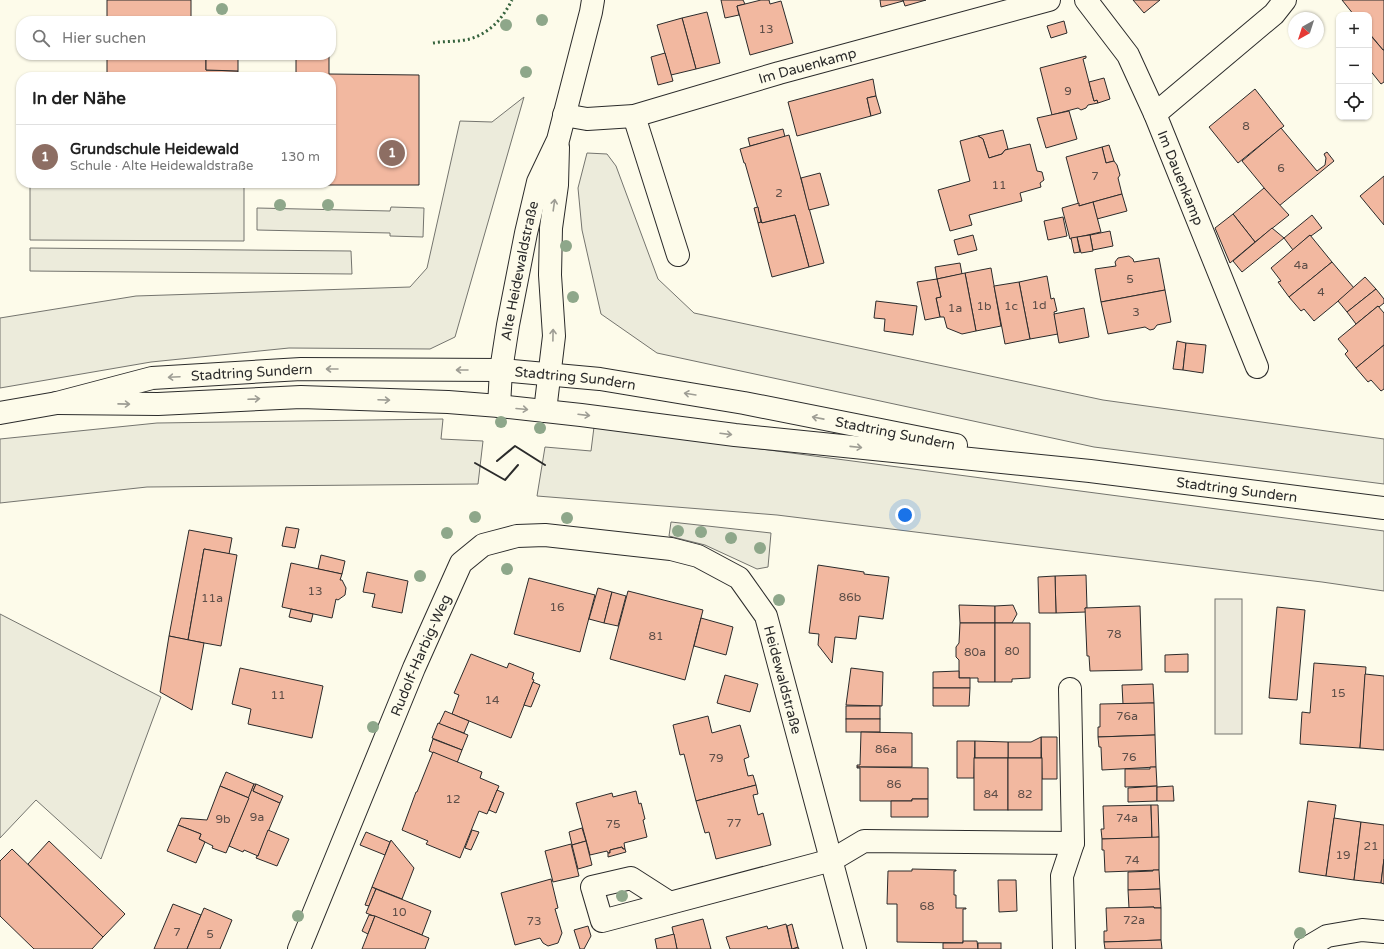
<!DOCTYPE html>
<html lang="de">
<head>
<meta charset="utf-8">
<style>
	body { margin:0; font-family:"Varela Round",sans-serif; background:#f2f2f2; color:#222 }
	.controls { position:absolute; right:12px; top:12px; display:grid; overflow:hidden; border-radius:8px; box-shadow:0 1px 3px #0004 }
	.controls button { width:36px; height:36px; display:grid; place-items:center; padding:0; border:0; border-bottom:1px solid #e0e0e0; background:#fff; color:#222; font:20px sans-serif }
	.compass { position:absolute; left:1288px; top:12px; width:36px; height:36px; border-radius:50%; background:#fff; box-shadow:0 1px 3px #0004; rotate:219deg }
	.you { position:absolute; left:905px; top:515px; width:14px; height:14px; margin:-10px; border:3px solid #fff; border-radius:50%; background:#1a73e8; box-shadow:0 0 0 6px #1a73e833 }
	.badge { display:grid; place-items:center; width:26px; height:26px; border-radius:50%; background:#d93025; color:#fff; font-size:13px; font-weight:700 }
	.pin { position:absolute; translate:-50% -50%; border:2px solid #fff; box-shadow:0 1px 4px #0006 }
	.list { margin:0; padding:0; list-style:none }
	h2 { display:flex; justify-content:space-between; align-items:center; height:52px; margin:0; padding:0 16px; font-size:17px }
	h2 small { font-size:13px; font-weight:400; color:#767676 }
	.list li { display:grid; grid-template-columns:26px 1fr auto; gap:12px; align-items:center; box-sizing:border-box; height:64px; padding:0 16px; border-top:1px solid #e0e0e0 }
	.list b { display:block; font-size:15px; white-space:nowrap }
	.list p { margin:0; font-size:13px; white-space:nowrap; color:#767676 }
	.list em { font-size:13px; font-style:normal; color:#767676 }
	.icon { flex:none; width:22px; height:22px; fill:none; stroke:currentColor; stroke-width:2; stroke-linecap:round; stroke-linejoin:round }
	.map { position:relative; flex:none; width:1384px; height:949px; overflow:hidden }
	.search { position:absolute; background:#fff; box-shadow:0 1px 3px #0004; left:16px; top:16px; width:320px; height:44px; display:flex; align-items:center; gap:10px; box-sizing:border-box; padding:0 14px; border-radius:16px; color:#767676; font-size:15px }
	.panel { position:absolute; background:#fff; box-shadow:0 1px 3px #0004; left:16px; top:72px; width:320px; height:116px; border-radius:16px }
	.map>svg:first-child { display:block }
	.green { fill:#ecebdb; stroke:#74746e }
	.parking { fill:#eceadb; stroke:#74746e }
	.building { fill:#f2b8a0; stroke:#2b2b2b }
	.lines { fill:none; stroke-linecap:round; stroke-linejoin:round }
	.minor-casing { stroke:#2b2b2b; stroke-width:24 }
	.major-casing { stroke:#2b2b2b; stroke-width:24 }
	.minor { stroke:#fdfbea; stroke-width:22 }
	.major { stroke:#fdfbea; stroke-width:22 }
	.hedge { stroke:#34623c; stroke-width:3; stroke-dasharray:2 3; stroke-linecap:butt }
	.wall { stroke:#2b2b2b; stroke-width:2 }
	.tree { fill:#8ea78a }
	.oneway { stroke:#9e9d94 }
	.labels { text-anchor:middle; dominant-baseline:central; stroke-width:3; stroke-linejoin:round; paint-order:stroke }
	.number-label { font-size:12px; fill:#5d4e48 }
	.street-label { font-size:14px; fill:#2b2b2b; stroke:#fdfbea }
</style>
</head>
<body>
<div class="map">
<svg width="1384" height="949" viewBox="0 0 1384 949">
	<rect width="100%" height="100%" fill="#fdfbea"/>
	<g class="green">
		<polygon points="524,97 455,337 430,349 289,348 151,362 0,388 0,318 136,296 410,287 427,268 460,121 492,122"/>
		<polygon points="587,153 607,154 616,166 658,279 694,313 1103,400 1384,439 1384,484 1094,447 657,353 601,314 582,230 578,188"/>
		<polygon points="30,183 244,183 244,241 30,240"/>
		<polygon points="391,207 424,208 423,237 390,236 390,233 257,230 257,208 390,211"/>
		<polygon points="30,248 351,251 352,274 30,271"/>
		<polygon points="443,419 441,439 483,441 478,484 147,487 0,503 0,439 157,423"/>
		<polygon points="594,427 1384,531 1384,591 1322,582 777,515 537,496 545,447 591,451"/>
		<polygon points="671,522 771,533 768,567 757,569 705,545 669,536"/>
		<polygon points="0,614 161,697 101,859 36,800 0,838"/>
	</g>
	<rect class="parking" x="1215" y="599" width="27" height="135"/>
	<g class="building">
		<rect x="107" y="0" width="84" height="21"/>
		<polygon points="721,0 743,0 745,4 737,6 739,15 725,18"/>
		<polygon points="761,0 769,0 770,4 781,1 793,43 750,55 737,6"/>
		<polygon points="880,0 903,0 903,1 881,7"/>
		<polygon points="903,0 926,0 905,6"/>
		<polygon points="1133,0 1160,0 1144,13"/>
		<polygon points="1342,0 1384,0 1384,50 1383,50 1369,33 1369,15 1354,15"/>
		<polygon points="707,12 720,63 696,69 682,18"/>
		<polygon points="682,18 696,69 671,75 657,25"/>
		<polygon points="1064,21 1067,33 1051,38 1047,26"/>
		<polygon points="1371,36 1383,50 1384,50 1384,82 1381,84 1369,69 1369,38"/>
		<polygon points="665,53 673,81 658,85 651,57"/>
		<polygon points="107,55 206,55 206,70 238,71 238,77 129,77 129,73 107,73"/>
		<polygon points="206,55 238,55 238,71 206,70"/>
		<polygon points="296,55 329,55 329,74 419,75 419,185 280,185 280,183 331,183 331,77 282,77 282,74 296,74"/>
		<polygon points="1086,56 1086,58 1083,59 1089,82 1094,101 1097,100 1098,103 1088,105 1086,108 1081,110 1078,108 1052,115 1040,68"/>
		<polygon points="1104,78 1110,99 1098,103 1097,100 1094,101 1089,82"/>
		<polygon points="873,79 876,96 867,98 871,116 797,136 788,102"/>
		<polygon points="1255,89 1284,126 1238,163 1209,127"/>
		<polygon points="876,96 881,113 871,116 867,98"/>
		<polygon points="1069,111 1077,139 1046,148 1037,118"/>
		<polygon points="1281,128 1317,171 1325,165 1326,158 1324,154 1327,152 1334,161 1279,206 1242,161"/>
		<polygon points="783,129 785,137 750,146 748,138"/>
		<polygon points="1003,130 1008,149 1005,150 1002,154 989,158 983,139 978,136"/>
		<polygon points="789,135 824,263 809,267 795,215 762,223 745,163 744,163 740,149"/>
		<polygon points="978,136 983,139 989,158 1002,154 1005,150 1030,144 1037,171 1042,172 1044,180 1040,183 1041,187 1020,193 1022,201 969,215 972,225 950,231 938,190 970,181 960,141"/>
		<polygon points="1109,145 1114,161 1106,163 1102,147"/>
		<polygon points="1102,147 1106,163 1114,161 1117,165 1120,175 1118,178 1122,194 1079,206 1066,157"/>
		<polygon points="820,173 829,205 809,210 801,178"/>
		<polygon points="1384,176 1384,225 1360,196"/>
		<polygon points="1264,188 1289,215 1255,242 1233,214"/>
		<polygon points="1122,194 1127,211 1097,219 1093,202"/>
		<polygon points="1093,202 1101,232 1070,239 1062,208 1079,203 1079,206"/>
		<polygon points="758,207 761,222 758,223 754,208"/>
		<polygon points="1233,214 1255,242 1230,263 1215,228"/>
		<polygon points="795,215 809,267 772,277 758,223 761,222 762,223"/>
		<polygon points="1312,215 1322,228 1311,236 1310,235 1293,250 1284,238"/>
		<polygon points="1063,217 1067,236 1048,240 1044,221"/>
		<polygon points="1272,228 1284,238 1242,272 1233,261"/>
		<polygon points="1110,231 1113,246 1093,250 1090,235"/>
		<polygon points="973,235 977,250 958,255 954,240"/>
		<polygon points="1090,235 1093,251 1081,253 1077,237"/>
		<polygon points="1310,235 1332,262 1289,297 1278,282 1281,281 1271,268"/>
		<polygon points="1077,237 1080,252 1074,253 1071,238"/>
		<polygon points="1129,256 1133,259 1134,262 1159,258 1165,290 1101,302 1095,269 1116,266 1115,262 1118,258"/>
		<polygon points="1332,262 1354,288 1314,321 1304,309 1301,311 1289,297"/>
		<polygon points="960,263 962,274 937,279 935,267"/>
		<polygon points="991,268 1001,326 976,331 965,273"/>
		<polygon points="965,273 976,331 962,334 947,328 944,317 940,317 936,298 941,297 937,279"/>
		<polygon points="1047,276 1051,299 1054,298 1057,311 1054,312 1058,334 1030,339 1019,282"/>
		<polygon points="1365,277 1376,289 1347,312 1338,301"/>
		<polygon points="937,279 941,297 936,298 940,317 925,320 917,282"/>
		<polygon points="1019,282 1030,339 1005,344 994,286"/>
		<polygon points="1376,289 1384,299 1384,303 1379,307 1378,306 1356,324 1347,312"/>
		<polygon points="1165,290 1171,322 1157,325 1154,329 1150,330 1145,327 1108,334 1101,302"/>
		<polygon points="876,301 917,306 913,335 884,331 885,319 874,318"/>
		<polygon points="1378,306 1384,313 1384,345 1356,368 1345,354 1348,351 1338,339"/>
		<polygon points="1084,308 1089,337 1059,343 1054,314"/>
		<polygon points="1177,341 1186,343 1183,370 1173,369"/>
		<polygon points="1186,343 1206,345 1203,373 1183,370"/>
		<polygon points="1384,345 1384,389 1381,391 1371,380 1368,382 1356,368"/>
		<polygon points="286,527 299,529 295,548 282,546"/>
		<polygon points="189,530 232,538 229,554 204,549 188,640 169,636"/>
		<polygon points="204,549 237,555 221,646 188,640"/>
		<polygon points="321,555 345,561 342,574 318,569"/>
		<polygon points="291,563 342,574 340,580 342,580 346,588 345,595 338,600 336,599 332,618 282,607"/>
		<polygon points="818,565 864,572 864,574 889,577 883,619 859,616 856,639 835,637 832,663 818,645 819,634 809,633"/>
		<polygon points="367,572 408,581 402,613 372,607 375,594 363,592"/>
		<polygon points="1086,575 1087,608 1085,608 1086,612 1056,613 1055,576"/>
		<polygon points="1055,576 1056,613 1039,613 1038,577"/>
		<polygon points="529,578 595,595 580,652 514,634"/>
		<polygon points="598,588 612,592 604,623 589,619"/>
		<polygon points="628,591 703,610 685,680 610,659"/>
		<polygon points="612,592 626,596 618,626 604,623"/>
		<polygon points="959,605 995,606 995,623 960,623"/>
		<polygon points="1013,605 1017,614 1012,623 995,623 995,606"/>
		<polygon points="1140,606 1142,670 1090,671 1089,656 1087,656 1085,608"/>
		<polygon points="1277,607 1305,610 1297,700 1269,698"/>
		<polygon points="291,609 313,614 311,622 289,617"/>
		<polygon points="701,618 733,627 726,655 694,646"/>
		<polygon points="960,623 995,623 995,682 978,682 978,678 959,678 959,660 956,657 956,647 959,643"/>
		<polygon points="995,623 1030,623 1030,678 1012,679 1012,682 995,682"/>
		<polygon points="169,636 204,643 192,710 160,692"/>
		<polygon points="471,654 507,668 509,663 534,673 532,679 534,680 511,738 452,714 459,695 454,693"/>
		<polygon points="1188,654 1188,672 1165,672 1165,655"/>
		<polygon points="1314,663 1366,667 1360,748 1300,744 1302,712 1310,713"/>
		<polygon points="240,668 323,686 312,738 248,724 251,709 232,704"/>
		<polygon points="851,668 883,672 882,706 846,705"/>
		<polygon points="959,671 959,678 970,678 970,688 933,688 933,672"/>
		<polygon points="1365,674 1384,676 1384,750 1360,748"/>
		<polygon points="725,675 758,684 750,712 717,703"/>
		<polygon points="533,682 540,685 531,707 524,705"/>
		<polygon points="1153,684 1154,703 1123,704 1122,685"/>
		<polygon points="933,688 970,688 969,706 933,706"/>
		<polygon points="1148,703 1154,703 1155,735 1098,737 1098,727 1100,727 1100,704"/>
		<rect x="846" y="706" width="34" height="13"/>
		<polygon points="445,711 469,721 464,733 439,724"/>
		<polygon points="708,716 712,733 740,725 749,757 744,759 748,776 753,775 756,785 696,801 684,754 680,755 673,725"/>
		<rect x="846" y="719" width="34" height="13"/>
		<polygon points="438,723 468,735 462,750 432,738"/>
		<polygon points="861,732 912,733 912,767 857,767 857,765 860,765"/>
		<polygon points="1155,735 1156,767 1102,770 1101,747 1099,747 1098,737"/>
		<polygon points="1041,737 1057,737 1057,779 1042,779"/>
		<polygon points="1041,737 1041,758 1008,758 1008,742 1031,742"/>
		<polygon points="433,739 462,750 457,763 429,751"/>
		<polygon points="957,741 975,741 974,778 957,778"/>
		<polygon points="975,741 1008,742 1008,758 975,758"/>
		<polygon points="433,752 482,772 480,778 499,786 487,814 479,811 460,858 426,844 428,841 402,830 416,792 417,792"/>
		<rect x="974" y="758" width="34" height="52"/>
		<rect x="1008" y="758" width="34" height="52"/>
		<polygon points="857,767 928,768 928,799 912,799 912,801 860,801 860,768 857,768"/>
		<polygon points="1150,767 1156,767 1157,786 1125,787 1125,769 1150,769"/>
		<polygon points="226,772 254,784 249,798 220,786"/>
		<polygon points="254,784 256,784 253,791 280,803 258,856 244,850 243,852 229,846"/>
		<polygon points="256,784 283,796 280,803 253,791"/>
		<polygon points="756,785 758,794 753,795 758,815 763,813 771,845 716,859 709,832 705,833 696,801"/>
		<polygon points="220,786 249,798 226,853 212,848 213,846 199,839 201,834 178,825 181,818 207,820"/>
		<polygon points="1157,786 1157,801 1128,802 1128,788"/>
		<polygon points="1173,786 1174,801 1157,801 1157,787"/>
		<polygon points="497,790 504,793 496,813 489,810"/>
		<polygon points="636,791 639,804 641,803 645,819 643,820 647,837 624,843 625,849 623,849 622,847 610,850 610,853 608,853 607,851 590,855 576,803 612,793 613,797"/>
		<polygon points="912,799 928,799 928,817 891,817 891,801 912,801"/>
		<polygon points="1308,801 1336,805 1326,876 1299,872"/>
		<polygon points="1151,805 1152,838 1102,839 1101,829 1104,829 1103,806"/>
		<polygon points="1151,805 1158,805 1159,837 1152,838"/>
		<polygon points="1334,818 1361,822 1354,880 1326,876"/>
		<polygon points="1361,822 1384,825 1384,859 1381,883 1354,880"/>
		<polygon points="178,825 201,834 199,839 205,842 196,863 167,851"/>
		<polygon points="582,828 586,841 572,845 569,832"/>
		<polygon points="268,830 289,839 277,866 256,858 257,856 258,856"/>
		<polygon points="472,830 479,832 471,850 465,848"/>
		<polygon points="366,832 390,842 385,855 360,845"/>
		<polygon points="1159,837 1159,870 1105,872 1104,850 1102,850 1102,839"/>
		<polygon points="391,840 414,868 402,899 372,887"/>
		<polygon points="49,841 125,914 103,937 28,864"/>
		<polygon points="586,841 592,865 578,869 572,845"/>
		<polygon points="571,844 579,876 553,882 545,851"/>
		<polygon points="622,847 623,849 625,849 626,852 608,857 608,853 610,853 610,850"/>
		<polygon points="12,849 103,937 92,949 34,949 0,916 0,861"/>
		<polygon points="1384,859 1384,884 1381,883"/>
		<polygon points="912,869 956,870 956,871 954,871 954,895 956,895 956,908 966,908 966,909 963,909 963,943 897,942 897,904 887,904 888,871 912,871"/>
		<polygon points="1153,870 1159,870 1160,889 1128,890 1128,872 1153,871"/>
		<polygon points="551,879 558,908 555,909 562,933 558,943 548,946 543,943 540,938 515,945 501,893"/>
		<polygon points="998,880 1016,880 1017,911 999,912"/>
		<polygon points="372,887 376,889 369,906 365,905"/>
		<polygon points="376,889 431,911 422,935 366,913"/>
		<polygon points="1160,889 1161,908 1154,908 1154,907 1129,908 1128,890"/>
		<polygon points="173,904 201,915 187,949 154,949"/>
		<polygon points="1154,907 1154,908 1161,908 1161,940 1104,942 1104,931 1107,931 1106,908"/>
		<polygon points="204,908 232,920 220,949 187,949"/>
		<polygon points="369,915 375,916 368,934 362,931"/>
		<polygon points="375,916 429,938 425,949 362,949"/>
		<polygon points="703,919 711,949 677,949 672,927"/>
		<polygon points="786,924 792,949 798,947 799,949 730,949 726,937 767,926 768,929"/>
		<polygon points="792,924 798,947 792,949 787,926"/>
		<polygon points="588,926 591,936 584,949 580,949 574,930"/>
		<polygon points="674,934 677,949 657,949 655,939"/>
		<polygon points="1161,940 1162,949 1105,949 1104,942"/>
		<polygon points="963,941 977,941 978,949 943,949 943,943 963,943"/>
		<rect x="978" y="943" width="23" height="6"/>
	</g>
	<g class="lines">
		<defs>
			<g id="minor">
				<path id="s1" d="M1086,0L1128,55L1155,114L1257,367"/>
				<polyline points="1155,114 1274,14 1285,0"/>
				<path id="s2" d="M564,115L587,119L634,116L779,73L1049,0"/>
				<polyline points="634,116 678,255"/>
				<path id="s3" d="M499,406L501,370L508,325L526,233L538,182L558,140L591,12L593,0"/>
				<polyline points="545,411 554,336 550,275 551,228 557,185 558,147"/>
				<polyline points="670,903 631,878 592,887 602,921 832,860 864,841 1073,843"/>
				<path id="s4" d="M299,949L414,668L461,563L483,545L517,536L545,535L671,549L698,556L739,578L766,616L855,949"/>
				<polyline points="1064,949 1062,876 1073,843 1070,689"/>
				<polyline points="1305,949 1327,936 1362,930 1384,932"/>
			</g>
			<g id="major">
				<path id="s5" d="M57,403L158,404L301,397L448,402L499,406L581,415L735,435L1090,471L1384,508"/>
				<path id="s6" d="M0,413L57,403L152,378L301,369L501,370L600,379L744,403L956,445"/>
			</g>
		</defs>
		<use href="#minor" class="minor-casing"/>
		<use href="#major" class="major-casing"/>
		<use href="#minor" class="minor"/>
		<use href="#major" class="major"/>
		<path class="hedge" d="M433,43C444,41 458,42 470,39C490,33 503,18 512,0"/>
		<g class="wall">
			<polyline points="497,461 515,446 545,465"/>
			<polyline points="475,463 505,480 518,465"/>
		</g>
	</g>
	<g class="tree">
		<circle cx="222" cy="9" r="6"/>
		<circle cx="542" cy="20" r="6"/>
		<circle cx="506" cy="25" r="6"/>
		<circle cx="526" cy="72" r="6"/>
		<circle cx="280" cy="205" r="6"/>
		<circle cx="328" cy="205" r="6"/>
		<circle cx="566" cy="246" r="6"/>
		<circle cx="573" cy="297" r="6"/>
		<circle cx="501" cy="422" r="6"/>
		<circle cx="540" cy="428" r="6"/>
		<circle cx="475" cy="517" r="6"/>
		<circle cx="567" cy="518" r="6"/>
		<circle cx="678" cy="531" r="6"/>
		<circle cx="701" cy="532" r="6"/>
		<circle cx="447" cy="533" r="6"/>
		<circle cx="731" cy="538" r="6"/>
		<circle cx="760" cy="548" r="6"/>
		<circle cx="507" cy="569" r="6"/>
		<circle cx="420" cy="576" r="6"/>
		<circle cx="779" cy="600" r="6"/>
		<circle cx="373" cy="727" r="6"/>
		<circle cx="622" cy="896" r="6"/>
		<circle cx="298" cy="916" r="6"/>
		<circle cx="1300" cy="933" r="6"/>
	</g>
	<defs><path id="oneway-shaft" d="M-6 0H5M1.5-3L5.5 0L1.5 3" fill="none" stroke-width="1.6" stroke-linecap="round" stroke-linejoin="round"/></defs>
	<g class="oneway">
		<use href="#oneway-shaft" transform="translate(554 205) rotate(-82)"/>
		<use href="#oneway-shaft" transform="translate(553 335) rotate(-89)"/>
		<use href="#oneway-shaft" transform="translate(332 369) rotate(-180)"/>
		<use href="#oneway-shaft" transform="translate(462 370) rotate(-180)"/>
		<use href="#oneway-shaft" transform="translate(174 377) rotate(177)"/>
		<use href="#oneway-shaft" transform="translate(690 394) rotate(-171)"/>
		<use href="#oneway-shaft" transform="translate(254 399) rotate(-3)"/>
		<use href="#oneway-shaft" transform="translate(384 400) rotate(2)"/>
		<use href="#oneway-shaft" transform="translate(124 404) rotate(1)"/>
		<use href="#oneway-shaft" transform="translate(522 409) rotate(5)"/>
		<use href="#oneway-shaft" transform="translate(584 415) rotate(7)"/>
		<use href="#oneway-shaft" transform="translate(818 418) rotate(-169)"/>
		<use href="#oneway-shaft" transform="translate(726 434) rotate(7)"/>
		<use href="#oneway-shaft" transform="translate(856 447) rotate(6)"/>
	</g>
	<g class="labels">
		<g class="number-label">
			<text x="766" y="29">13</text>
			<text x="1068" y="91">9</text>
			<text x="1246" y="126">8</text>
			<text x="1281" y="168">6</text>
			<text x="1095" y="176">7</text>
			<text x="999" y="185">11</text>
			<text x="779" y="193">2</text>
			<text x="1301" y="265">4a</text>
			<text x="1130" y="279">5</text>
			<text x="1321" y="292">4</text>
			<text x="1039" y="305">1d</text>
			<text x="984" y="306">1b</text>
			<text x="1011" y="306">1c</text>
			<text x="955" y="308">1a</text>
			<text x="1136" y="312">3</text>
			<text x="315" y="591">13</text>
			<text x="850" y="597">86b</text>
			<text x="212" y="598">11a</text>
			<text x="557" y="607">16</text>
			<text x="1114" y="634">78</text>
			<text x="656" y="636">81</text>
			<text x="1012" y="651">80</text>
			<text x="975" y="652">80a</text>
			<text x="1338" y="693">15</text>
			<text x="278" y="695">11</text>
			<text x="492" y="700">14</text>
			<text x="1127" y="716">76a</text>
			<text x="886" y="749">86a</text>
			<text x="1129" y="757">76</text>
			<text x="716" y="758">79</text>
			<text x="894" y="784">86</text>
			<text x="991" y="794">84</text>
			<text x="1025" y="794">82</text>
			<text x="453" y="799">12</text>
			<text x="257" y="817">9a</text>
			<text x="1127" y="818">74a</text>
			<text x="223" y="819">9b</text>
			<text x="734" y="823">77</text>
			<text x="613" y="824">75</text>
			<text x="1371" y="846">21</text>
			<text x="1343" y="855">19</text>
			<text x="1132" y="860">74</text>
			<text x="927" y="906">68</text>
			<text x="399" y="912">10</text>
			<text x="1134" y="920">72a</text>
			<text x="534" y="921">73</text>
			<text x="177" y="932">7</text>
			<text x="210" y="934">5</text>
		</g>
		<g class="street-label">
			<text stroke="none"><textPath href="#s2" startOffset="251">Im Dauenkamp</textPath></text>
			<text stroke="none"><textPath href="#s1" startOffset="203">Im Dauenkamp</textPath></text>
			<text stroke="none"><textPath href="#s3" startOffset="137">Alte Heidewaldstraße</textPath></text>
			<text stroke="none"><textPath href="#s6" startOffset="256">Stadtring Sundern</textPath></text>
			<text stroke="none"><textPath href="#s6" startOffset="580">Stadtring Sundern</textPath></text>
			<text stroke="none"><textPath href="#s6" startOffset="905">Stadtring Sundern</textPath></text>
			<text stroke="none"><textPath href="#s5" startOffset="1185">Stadtring Sundern</textPath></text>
			<text stroke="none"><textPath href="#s4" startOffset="318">Rudolf-Harbig-Weg</textPath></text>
			<text stroke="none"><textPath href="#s4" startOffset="824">Heidewaldstraße</textPath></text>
		</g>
	</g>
</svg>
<div class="controls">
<button>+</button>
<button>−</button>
<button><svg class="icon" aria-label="locate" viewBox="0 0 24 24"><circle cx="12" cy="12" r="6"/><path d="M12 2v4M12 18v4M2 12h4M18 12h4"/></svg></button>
</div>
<svg class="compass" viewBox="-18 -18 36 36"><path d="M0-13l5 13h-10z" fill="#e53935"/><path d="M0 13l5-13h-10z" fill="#767676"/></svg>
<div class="you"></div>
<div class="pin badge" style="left:392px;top:153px;background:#8d6e63">1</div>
<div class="search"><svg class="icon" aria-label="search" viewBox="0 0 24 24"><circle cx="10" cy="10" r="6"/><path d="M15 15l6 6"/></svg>Hier suchen</div>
<section class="panel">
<h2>In der Nähe<small></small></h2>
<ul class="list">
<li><span class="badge" style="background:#8d6e63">1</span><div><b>Grundschule Heidewald</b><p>Schule · Alte Heidewaldstraße</p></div><em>130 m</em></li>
</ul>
</section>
</div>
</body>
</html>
